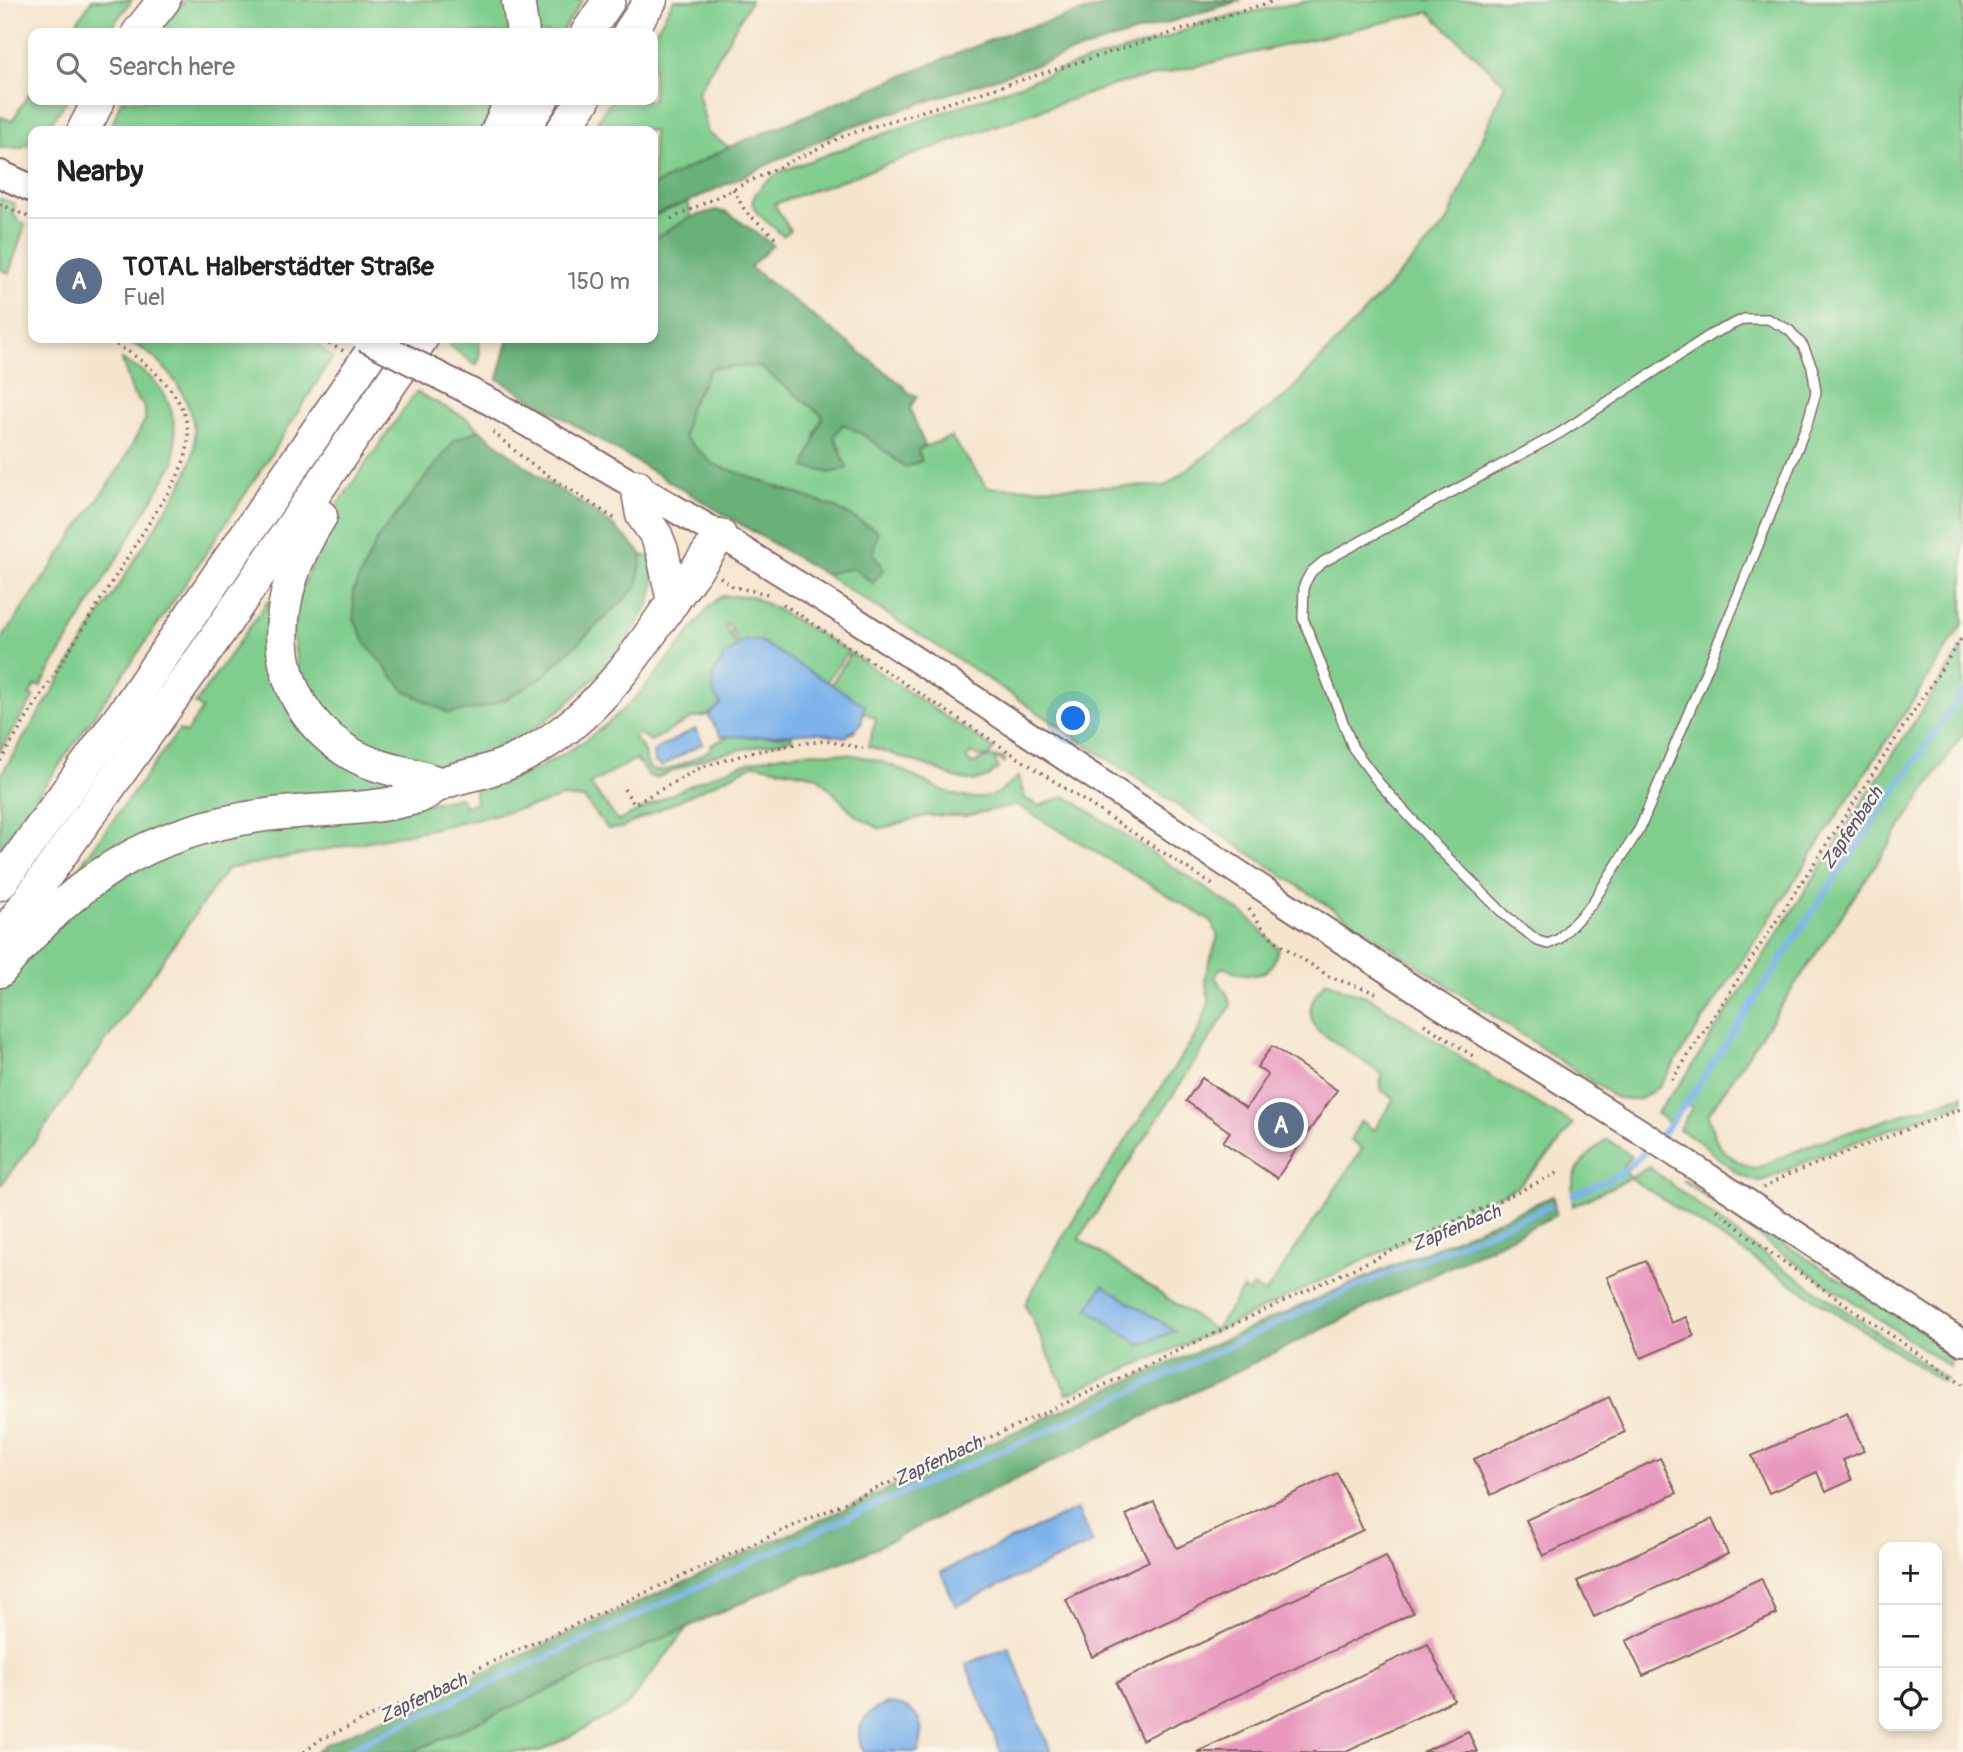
<!DOCTYPE html>
<html lang="en">
<head>
<meta charset="utf-8">
<style>
	body { margin:0; font-family:Pangolin,sans-serif; background:#f6f6f6; color:#202124 }
	.controls { position:absolute; right:21px; bottom:21px; display:grid; overflow:hidden; border-radius:14px; box-shadow:0 4px 10px #0003 }
	.controls button { width:63px; height:63px; display:grid; place-items:center; padding:0; border:0; border-bottom:2px solid #e0e0e0; background:#fff; color:#202124; font:35px sans-serif }
	.you { position:absolute; left:1074px; top:719px; width:24px; height:24px; margin:-18px; border:5px solid #fff; border-radius:50%; background:#1a73e8; box-shadow:0 0 0 10px #1a73e833 }
	.badge { display:grid; place-items:center; width:46px; height:46px; border-radius:50%; background:#0f766e; color:#fff; font-size:23px; font-weight:700 }
	.pin { position:absolute; translate:-50% -50%; border:4px solid #fff; box-shadow:0 2px 7px #0006 }
	.list { margin:0; padding:0; list-style:none }
	h2 { display:flex; justify-content:space-between; align-items:center; height:91px; margin:0; padding:0 28px; font-size:30px }
	h2 small { font-size:23px; font-weight:400; color:#757577 }
	.list li { display:grid; grid-template-columns:46px 1fr auto; gap:21px; align-items:center; box-sizing:border-box; height:126px; padding:0 28px; border-top:2px solid #e0e0e0 }
	.list b { display:block; font-size:26px; white-space:nowrap }
	.list p { margin:0; font-size:23px; white-space:nowrap; color:#757577 }
	.list em { font-size:23px; font-style:normal; color:#757577 }
	.icon { flex:none; width:38px; height:38px; fill:none; stroke:currentColor; stroke-width:2; stroke-linecap:round; stroke-linejoin:round }
	.map { position:relative; flex:none; width:1963px; height:1752px; overflow:hidden }
	.search { position:absolute; background:#fff; box-shadow:0 4px 10px #0003; left:28px; top:28px; width:630px; height:77px; display:flex; align-items:center; gap:18px; box-sizing:border-box; padding:0 24px; border-radius:14px; color:#757577; font-size:26px }
	.panel { position:absolute; background:#fff; box-shadow:0 4px 10px #0003; left:28px; top:126px; width:630px; height:217px; border-radius:14px }
	.map>svg:first-child { display:block }
	.green { fill:#7fce8e; stroke:#64765c; stroke-width:2; fill-rule:evenodd }
	.forest { fill:#67b179; stroke:#586852; stroke-width:2 }
	.water { fill:#7bb3eb; stroke:#62698b; stroke-width:2 }
	.lines { fill:none; stroke-linecap:round; stroke-linejoin:round }
	.stream { stroke:#7bb3eb; stroke-width:6 }
	.building { fill:#e898bd }
	.service-casing { stroke:#866464; stroke-width:12 }
	.secondary-casing { stroke:#866464; stroke-width:28 }
	.primary-casing { stroke:#866464; stroke-width:30 }
	.motorway-casing { stroke:#866464; stroke-width:35 }
	.path { stroke:#866464; stroke-width:3.5; stroke-dasharray:2 5; stroke-linecap:butt }
	.service { stroke:#fff; stroke-width:9 }
	.secondary { stroke:#fff; stroke-width:24 }
	.primary { stroke:#fff; stroke-width:26 }
	.motorway { stroke:#fff; stroke-width:32 }
	.primary-bridge-casing { stroke:#866464; stroke-width:30; stroke-linecap:butt }
	.path-bridge { stroke:#866464; stroke-width:3.5; stroke-dasharray:2 5; stroke-linecap:butt }
	.primary-bridge { stroke:#fff; stroke-width:26 }
	.labels { text-anchor:middle; dominant-baseline:central; stroke-width:5; stroke-linejoin:round; paint-order:stroke }
	.water-label { font-size:19px; font-style:italic; fill:#5b536e; stroke:#fbf7ec }
</style>
</head>
<body>
<div class="map">
<svg width="1963" height="1752" viewBox="0 0 1963 1752">
	<rect width="100%" height="100%" fill="#fbf7ec"/>
	<filter id="ink" filterUnits="userSpaceOnUse"><feTurbulence type="fractalNoise" baseFrequency=".0143" numOctaves="2"/><feDisplacementMap in="SourceGraphic" scale="14" xChannelSelector="R" yChannelSelector="G"/><feConvolveMatrix kernelMatrix="1 2 1 2 8 2 1 2 1" color-interpolation-filters="sRGB"/></filter>
	<filter id="wash" filterUnits="userSpaceOnUse"><feTurbulence type="fractalNoise" baseFrequency=".00686" numOctaves="4" result="noise"/><feDisplacementMap in="SourceGraphic" scale="28" xChannelSelector="R" yChannelSelector="G"/><feGaussianBlur stdDeviation="1.57" result="paint"/><feColorMatrix in="noise" values="0 0 0 0 0 0 0 0 0 0 0 0 0 0 0 0 0 1.4 0 .05"/><feComposite in="paint" operator="in"/></filter>
	<g filter="url(#wash)">
		<rect width="100%" height="100%" fill="#f5e5cd"/>
		<g class="green">
			<polygon points="92,0 132,0 107,33 69,33"/>
			<polygon points="185,0 507,0 512,33 158,33"/>
			<polygon points="530,0 583,0 561,33 534,33"/>
			<polygon points="674,0 751,0 698,92 708,133 729,147 653,186 653,131 591,131 611,100 653,100 653,35"/>
			<path d="M1313,0H1963V624L1661,1084C1643,1100 1638,1104 1615,1097L964,663L824,574L853,568L872,582L834,507L713,464L683,437L689,408L711,368L759,366L823,416L815,435L842,450L834,436L843,424L863,434L905,466L918,449L951,437L988,488L1165,486L1287,395L1447,223L1505,84L1429,12L1114,85L1069,100L774,204L790,230L783,236L757,213L752,203C756,187 769,180 782,171L1074,65L1164,39L1207,21Z"/>
			<polygon points="33,87 33,100 67,100 45,131 33,131 33,142 20,148 0,148 0,117 12,121"/>
			<polygon points="121,100 501,100 485,131 110,131"/>
			<polygon points="0,198 15,204 14,216 25,225 9,273 0,269"/>
			<polygon points="688,202 691,217 653,239 653,216"/>
			<path d="M120,338H306L314,341L332,358C228,526 115,688 0,848V776L182,484C186,476 190,467 192,459C203,418 178,374 144,350C137,345 128,342 120,338Z"/>
			<polygon points="455,338 479,338 480,358 476,365 450,346"/>
			<path d="M122,360C133,366 146,372 154,381C176,403 177,434 174,463L40,687L36,685L29,695L34,697L0,750V642L122,464L145,420V408L133,394Z"/>
			<polygon points="416,392 468,419 480,430 455,440 541,678 637,587 642,555 653,558 654,584 650,602 636,627 604,669 561,709 522,737 473,758 433,765 400,763 335,729 300,680 290,619 331,514"/>
			<path d="M721,596H751L776,609L846,650L994,749L989,756L978,757L971,753L966,758L972,764C981,759 994,754 1005,759L1003,763L1001,759L994,760L999,768L988,777L975,781L955,778L931,767L868,746L876,719L855,707V731L845,737L791,728L754,737L792,735V739L710,756L656,778L649,776L636,759L590,784L618,821C696,784 756,743 846,754C860,756 879,760 893,766C916,776 951,799 977,798C995,798 1006,788 1018,776L1025,798L1039,806L1066,796L1247,916L1278,948C1271,984 1247,977 1222,967L1215,977L1227,994L1231,1006L1079,1239L1215,1330L1243,1289L1249,1293L1253,1286L1265,1294L1362,1149L1350,1140L1361,1121L1374,1130L1394,1099L1381,1090L1380,1082L1383,1075L1317,1030C1304,1009 1312,998 1326,981L1346,990L1369,997L1493,1078L1573,1124L1554,1150L1517,1187L1216,1331L1067,1394L1025,1304L1068,1228L1199,1030L1209,1003L1205,977L1218,936L1211,921L1017,805L965,816H925L880,829L855,815L817,776L755,764L621,828L608,829L584,799L562,797L541,804L426,830L227,869L46,1126L0,1186V988L75,906L156,857L238,831L402,809L460,797L464,806L476,803L475,790C538,775 596,740 641,692C665,666 687,636 709,607ZM728,624L743,651L825,684L846,654L849,656L829,688L711,745L710,750C698,756 659,780 649,767C641,755 650,753 634,739L638,733L651,741L692,718L708,715L728,704L750,669L725,626Z"/>
			<polygon points="268,601 272,602 277,678 406,784 71,878 179,730 186,733 202,709 195,704"/>
			<path d="M1963,646V734L1708,1115C1716,1148 1722,1155 1754,1169L1815,1143L1963,1095V1102L1823,1154L1763,1181L1751,1180L1738,1174L1698,1141L1679,1129L1692,1108L1685,1102L1670,1123L1656,1113L1684,1079Z"/>
			<path d="M1607,1139L1632,1156L1623,1165L1630,1178L1649,1167L1763,1254L1947,1380L1942,1382L1630,1178L1573,1206C1568,1172 1582,1160 1607,1139Z"/>
			<polygon points="1683,1180 1952,1350 1950,1367 1771,1246"/>
			<polygon points="688,1627 625,1708 539,1752 412,1752"/>
		</g>
		<g class="forest">
			<polygon points="1125,0 1242,0 1101,43 844,129 688,202 653,215 653,186 729,147 1005,34"/>
			<polygon points="716,210 728,213 773,245 750,267 901,384 909,393 917,396 910,409 925,446 918,450 922,461 905,467 863,434 843,424 834,436 847,468 831,473 805,467 823,416 759,366 711,368 689,408 684,437 713,464 834,507 878,531 873,553 884,569 873,583 853,568 824,574 498,379 509,338 653,338 653,239 691,217"/>
			<path d="M480,430C501,446 522,464 544,480C582,505 613,519 642,555L637,587L541,678L506,699L478,709L448,713L404,690L366,644L354,619L353,591L378,538L455,440Z"/>
			<polygon points="1553,1196 1556,1215 861,1555 798,1577 412,1752 316,1752 326,1744 1076,1404"/>
		</g>
		<g class="water">
			<polygon points="744,641 760,641 865,705 861,724 845,737 814,732 753,737 721,736 708,715 721,704 714,695 712,676 725,656"/>
			<polygon points="695,729 703,743 662,766 654,762 653,753 657,749"/>
			<polygon points="1103,1285 1175,1331 1140,1345 1088,1309"/>
			<polygon points="1077,1509 1093,1543 956,1606 941,1572"/>
			<polygon points="1009,1647 1051,1752 1001,1752 966,1664"/>
			<path d="M887,1704C917,1705 928,1725 918,1752H864C851,1730 865,1711 887,1704Z"/>
		</g>
		<g class="lines">
			<g class="stream">
				<polyline points="1659,1138 1689,1100 1815,908 1963,691"/>
				<polyline points="1573,1195 1620,1174 1652,1146"/>
				<polyline points="343,1752 855,1514 1054,1428 1348,1290 1550,1206"/>
			</g>
		</g>
		<g id="blocks">
			<g class="building">
				<polygon points="1272,1046 1337,1090 1277,1178 1223,1142 1230,1132 1186,1101 1202,1078 1246,1108 1268,1075 1257,1067"/>
				<polygon points="1646,1261 1671,1323 1686,1317 1694,1336 1641,1358 1607,1277"/>
				<polygon points="1609,1397 1625,1432 1491,1495 1474,1459"/>
				<polygon points="1847,1413 1864,1451 1843,1460 1852,1480 1826,1492 1817,1472 1769,1493 1752,1456"/>
				<polygon points="1660,1458 1677,1493 1543,1556 1526,1520"/>
				<polygon points="1337,1473 1363,1530 1092,1657 1066,1600 1149,1561 1126,1515 1154,1502 1177,1548"/>
				<polygon points="1712,1519 1728,1554 1594,1617 1577,1581"/>
				<polygon points="1386,1556 1413,1613 1142,1740 1116,1683"/>
				<polygon points="1761,1578 1777,1614 1643,1676 1626,1641"/>
				<polygon points="1428,1644 1454,1700 1344,1752 1197,1752"/>
				<polygon points="1468,1731 1477,1752 1423,1752"/>
			</g>
		</g>
	</g>
	<g filter="url(#ink)">
		<use href="#blocks" fill-opacity="0" stroke="#866464" stroke-width="2"/>
		<g class="lines">
			<defs>
				<polygon id="service" points="1744,319 1768,319 1789,330 1803,346 1812,367 1816,392 1807,424 1734,605 1640,828 1591,905 1559,939 1548,944 1538,941 1505,915 1439,849 1379,783 1353,748 1303,618 1304,585 1311,572 1323,562 1560,433 1712,334"/>
				<polyline id="secondary" points="720,535 856,620 1439,1005 1638,1130 1963,1343"/>
				<g id="primary">
					<polyline points="0,174 33,189"/>
					<polyline points="491,402 720,535"/>
				</g>
				<g id="motorway">
					<polyline points="518,0 523,33"/>
					<polyline points="138,33 164,0"/>
					<polyline points="587,33 609,0"/>
					<polyline points="629,33 651,0"/>
					<polyline points="83,131 99,100"/>
					<polyline points="497,131 511,100"/>
					<polyline points="521,131 542,100"/>
					<polyline points="562,131 584,100"/>
					<polyline points="637,486 642,515 656,535 662,550 673,602"/>
					<path d="M321,516C271,593 260,692 345,750C375,770 409,771 441,784"/>
					<polyline points="0,884 132,701 381,338"/>
					<polyline points="0,940 200,660 422,338"/>
					<path d="M0,971C75,879 147,831 266,815C316,808 369,812 418,797C427,794 433,787 441,784C457,777 475,775 492,769C512,763 531,753 549,741C600,708 637,654 671,604C687,581 705,559 720,535"/>
				</g>
			</defs>
			<use href="#service" class="service-casing"/>
			<use href="#secondary" class="secondary-casing"/>
			<use href="#primary" class="primary-casing"/>
			<use href="#motorway" class="motorway-casing"/>
			<g class="path">
				<polyline points="733,189 745,211 778,240"/>
				<polyline points="0,204 33,219"/>
				<polyline points="671,219 846,135 1277,0"/>
				<polyline points="493,432 528,462 618,521"/>
				<polyline points="720,577 734,587 768,594"/>
				<polyline points="783,604 1216,887"/>
				<path d="M0,761L177,478C179,471 183,464 185,458C202,402 146,357 102,338"/>
				<polyline points="624,789 634,804 702,767 750,753 795,744 826,741 863,748"/>
				<polyline points="1249,909 1267,933 1278,943 1330,977 1376,993"/>
				<polyline points="1424,1024 1476,1058"/>
				<polyline points="1672,1080 1963,636"/>
				<polyline points="1763,1188 1785,1176 1963,1108"/>
				<polyline points="1716,1210 1772,1254 1963,1384"/>
				<polyline points="304,1752 321,1739 1055,1408 1562,1171"/>
			</g>
			<use href="#service" class="service"/>
			<use href="#secondary" class="secondary"/>
			<use href="#primary" class="primary"/>
			<use href="#motorway" class="motorway"/>
			<defs>
				<polyline id="primary-bridge" points="365,338 491,402"/>
			</defs>
			<use href="#primary-bridge" class="primary-bridge-casing"/>
			<polyline class="path-bridge" points="316,338 346,352"/>
			<use href="#primary-bridge" class="primary-bridge"/>
		</g>
	</g>
	<g class="labels">
		<g class="water-label">
			<text transform="translate(1852 828) rotate(-56)">Zapfenbach</text>
			<text transform="translate(1456 1228) rotate(-22)">Zapfenbach</text>
			<text transform="translate(938 1461) rotate(-25)">Zapfenbach</text>
			<text transform="translate(423 1698) rotate(-25)">Zapfenbach</text>
		</g>
	</g>
</svg>
<div class="controls">
<button>+</button>
<button>−</button>
<button><svg class="icon" aria-label="locate" viewBox="0 0 24 24"><circle cx="12" cy="12" r="6"/><path d="M12 2v4M12 18v4M2 12h4M18 12h4"/></svg></button>
</div>
<div class="you"></div>
<div class="pin badge" style="left:1281px;top:1125px;background:#5c6f8a">A</div>
<div class="search"><svg class="icon" aria-label="search" viewBox="0 0 24 24"><circle cx="10" cy="10" r="6"/><path d="M15 15l6 6"/></svg>Search here</div>
<section class="panel">
<h2>Nearby<small></small></h2>
<ul class="list">
<li><span class="badge" style="background:#5c6f8a">A</span><div><b>TOTAL Halberstädter Straße</b><p>Fuel</p></div><em>150 m</em></li>
</ul>
</section>
</div>
</body>
</html>
